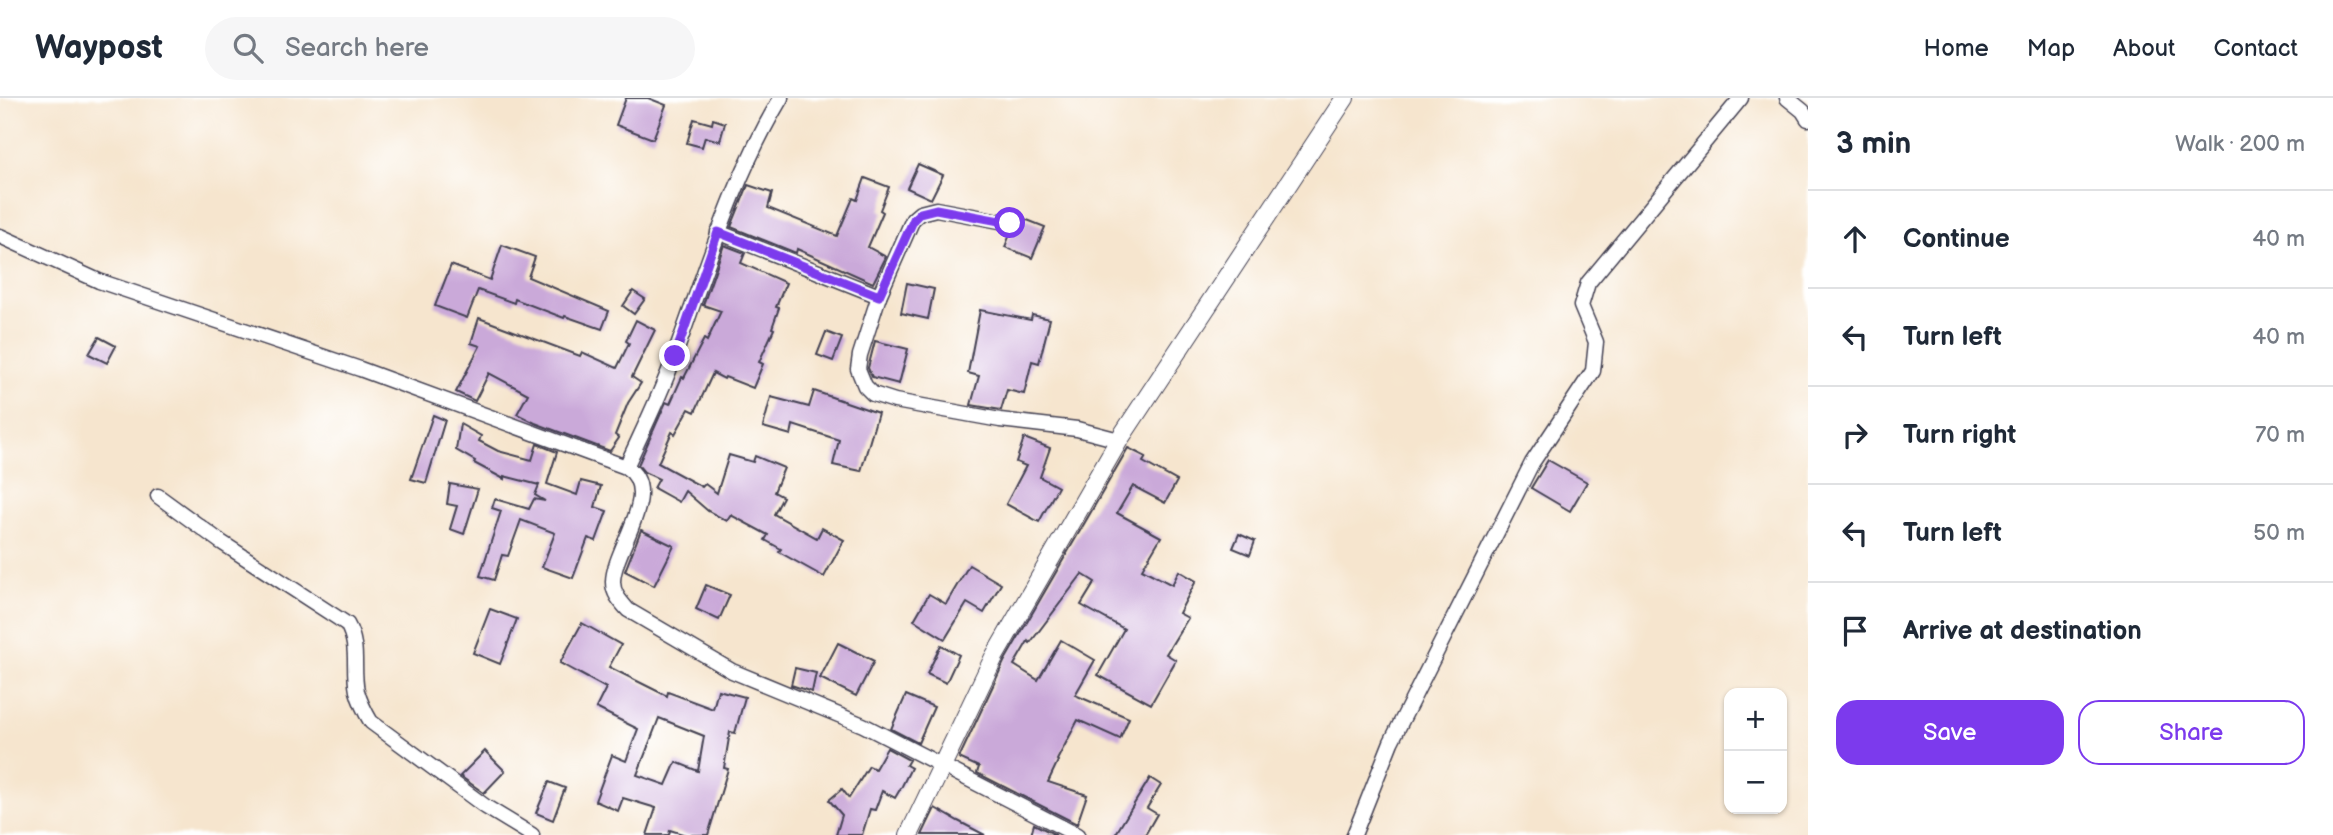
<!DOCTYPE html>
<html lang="en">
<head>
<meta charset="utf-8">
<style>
	body { margin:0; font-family:"Balsamiq Sans",sans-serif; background:#f6f6f7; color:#1f2937 }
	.controls { position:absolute; right:21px; bottom:21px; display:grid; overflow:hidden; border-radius:14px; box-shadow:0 2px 5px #0004 }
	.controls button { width:63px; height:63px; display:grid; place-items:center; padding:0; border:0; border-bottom:2px solid #e0e1e3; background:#fff; color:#1f2937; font:35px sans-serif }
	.stop { position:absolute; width:21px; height:21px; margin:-16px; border:5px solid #7c3aed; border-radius:50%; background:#fff }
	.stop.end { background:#7c3aed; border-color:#fff; box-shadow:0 2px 7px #0008 }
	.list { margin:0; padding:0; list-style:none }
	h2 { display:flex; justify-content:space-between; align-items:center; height:91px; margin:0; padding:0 28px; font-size:30px }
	h2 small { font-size:23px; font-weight:400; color:#747a83 }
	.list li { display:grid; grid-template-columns:46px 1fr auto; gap:21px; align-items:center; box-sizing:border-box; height:98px; padding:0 28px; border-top:2px solid #e0e1e3 }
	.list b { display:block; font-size:26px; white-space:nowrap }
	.list em { font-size:23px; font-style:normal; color:#747a83 }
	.actions { display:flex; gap:14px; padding:21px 28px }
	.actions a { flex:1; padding:16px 0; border:2px solid #7c3aed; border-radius:21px; text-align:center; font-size:24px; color:#7c3aed }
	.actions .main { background:#7c3aed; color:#fff }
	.icon { flex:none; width:38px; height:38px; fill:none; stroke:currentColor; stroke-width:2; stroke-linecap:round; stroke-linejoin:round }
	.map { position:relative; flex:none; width:1808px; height:737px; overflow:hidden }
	header { display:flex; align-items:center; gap:42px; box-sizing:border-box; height:98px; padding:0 35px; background:#fff; border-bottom:2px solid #e0e1e3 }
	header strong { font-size:33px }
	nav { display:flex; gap:38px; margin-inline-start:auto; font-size:24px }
	.search { width:490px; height:63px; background:#f6f6f7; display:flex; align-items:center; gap:18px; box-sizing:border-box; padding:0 24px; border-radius:38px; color:#747a83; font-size:26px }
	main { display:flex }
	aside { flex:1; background:#fff }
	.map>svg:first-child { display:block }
	.building { fill:#caa9d9; fill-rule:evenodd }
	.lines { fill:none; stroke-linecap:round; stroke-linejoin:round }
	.minor-casing { stroke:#423f51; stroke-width:17 }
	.tertiary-casing { stroke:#423f51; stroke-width:20 }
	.minor { stroke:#fff; stroke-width:14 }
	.tertiary { stroke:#fff; stroke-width:18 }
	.route { stroke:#7c3aed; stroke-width:9 }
</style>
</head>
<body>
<header>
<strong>Waypost</strong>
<div class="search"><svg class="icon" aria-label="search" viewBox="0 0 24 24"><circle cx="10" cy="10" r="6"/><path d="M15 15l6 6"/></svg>Search here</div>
<nav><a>Home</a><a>Map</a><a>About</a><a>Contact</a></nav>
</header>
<main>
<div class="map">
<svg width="1808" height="737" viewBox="0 0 1808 737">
	<rect width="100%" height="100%" fill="#fff"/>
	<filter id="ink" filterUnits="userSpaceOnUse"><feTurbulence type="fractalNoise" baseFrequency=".0143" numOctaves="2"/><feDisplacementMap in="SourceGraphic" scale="14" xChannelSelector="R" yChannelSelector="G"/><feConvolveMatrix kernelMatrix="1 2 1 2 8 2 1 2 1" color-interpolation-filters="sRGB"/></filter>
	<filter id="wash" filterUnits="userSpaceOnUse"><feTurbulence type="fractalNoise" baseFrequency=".00686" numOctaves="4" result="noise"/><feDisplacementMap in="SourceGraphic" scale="28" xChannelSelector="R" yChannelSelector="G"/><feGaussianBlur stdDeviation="1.57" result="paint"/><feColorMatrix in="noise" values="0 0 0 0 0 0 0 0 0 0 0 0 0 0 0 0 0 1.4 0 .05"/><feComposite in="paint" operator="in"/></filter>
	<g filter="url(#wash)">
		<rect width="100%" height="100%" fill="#f6e5ce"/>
		<g id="blocks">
			<g class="building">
				<polygon points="626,0 648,0 666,7 653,41 616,27"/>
				<polygon points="694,21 712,26 713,21 725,25 720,43 705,39 702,49 687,45"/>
				<polygon points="918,66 943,77 931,101 907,90"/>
				<polygon points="865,80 889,89 880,112 883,114 868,149 886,159 873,185 797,151 796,155 731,129 748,87 772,95 768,110 837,138 853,100 857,102"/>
				<polygon points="1017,118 1045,129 1032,160 1005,149 1011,134 1017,132 1019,127"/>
				<polygon points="502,147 535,159 528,179 609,213 602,231 565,218 564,220 515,201 514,205 478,192 467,220 435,208 451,167 490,182"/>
				<polygon points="724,147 745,155 741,165 786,185 776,209 779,210 772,230 774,231 759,264 763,266 753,290 725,279 724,281 713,275 695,314 689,311 675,336 672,334 658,365 702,389 705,386 717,395 729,357 753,364 755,358 784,370 774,394 783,399 774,416 817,440 822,430 844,442 824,479 779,454 781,451 765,442 768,437 731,417 727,423 708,413 685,393 679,404 654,390 659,381 644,374 638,367 666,304 670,306 682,279 684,280 704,241 707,243 721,213 703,207"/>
				<polygon points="907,185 934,191 928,221 901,215"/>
				<polygon points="633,193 645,201 634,216 623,208"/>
				<polygon points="980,212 1031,222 1032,217 1050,221 1039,265 1032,263 1024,296 1007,292 1001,312 971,307 979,278 968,275"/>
				<polygon points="479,220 580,258 582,254 617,270 629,245 626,243 636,222 655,232 632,279 641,285 628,305 615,337 619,340 610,353 535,325 517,316 528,296 489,275 475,303 456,294 480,248 471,245"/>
				<polygon points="826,234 842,240 833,263 817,257"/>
				<polygon points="99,239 116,248 107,265 89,256"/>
				<polygon points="875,243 908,251 899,286 872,279 868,270"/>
				<polygon points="814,293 878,315 861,373 833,367 839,342 793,327 791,337 763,329 771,299 809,309"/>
				<polygon points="433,317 445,322 426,385 411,381"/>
				<polygon points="460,326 481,338 479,343 498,353 532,362 537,346 557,354 547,386 577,397 581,383 601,388 595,409 607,413 596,443 588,440 573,480 542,469 555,435 521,422 508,458 502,457 494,482 480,478 501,413 492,410 495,401 529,411 534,401 545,403 535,397 539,387 504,378 504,381 474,365 475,363 456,352"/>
				<polygon points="1024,340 1050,350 1040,379 1058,389 1039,424 1006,406 1026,368 1016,364"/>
				<polygon points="1128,350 1146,359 1143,364 1177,383 1165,405 1133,388 1117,415 1161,439 1142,471 1172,487 1179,473 1196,483 1179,515 1188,520 1166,556 1176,562 1151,606 1098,577 1124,531 1081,507 1095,484 1082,476 1030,545 1028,543 1014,567 1038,582 1061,542 1095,562 1075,597 1129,620 1120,641 1078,622 1057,662 1058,663 1048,684 1087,697 1077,726 977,675 979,669 959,660 1004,564"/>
				<polygon points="1548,362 1587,384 1570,413 1531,390"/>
				<polygon points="450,386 478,391 464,436 450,431 457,408 447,406"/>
				<polygon points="641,432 674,448 654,488 625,473"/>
				<polygon points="1239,436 1255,443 1250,457 1233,450"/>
				<polygon points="969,467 1001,486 984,515 967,505 945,541 914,522 929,496 946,506"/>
				<polygon points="706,487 730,497 719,522 696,511"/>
				<polygon points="490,511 517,521 500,566 473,555"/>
				<path d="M582,525L621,547L609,569L667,598L668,594L713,611L718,592L745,599L735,635L730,634L724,670L728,671L708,737H686L670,732L669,737H647L656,710L623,700L618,713L595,703L612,657L626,663L638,631L596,610L606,590L560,565ZM659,620L704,638L698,673L676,664L666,687L637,677Z"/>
				<polygon points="838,545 874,563 856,598 820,580"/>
				<polygon points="941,547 959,557 946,585 927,576"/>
				<polygon points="795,570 816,575 812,594 791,587"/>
				<polygon points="906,597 934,609 918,645 891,631"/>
				<polygon points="887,650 909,662 906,667 911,670 902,688 895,700 882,693 875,712 870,711 862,737 836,737 842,717 829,702 842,691 849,700 869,668 875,671"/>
				<polygon points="485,653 505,673 484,695 460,678"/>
				<polygon points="1150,680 1161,687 1147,710 1157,716 1145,737 1115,737"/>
				<polygon points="549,684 565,690 553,722 536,715"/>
				<polygon points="935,710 958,723 985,737 922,737"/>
				<polygon points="1034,726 1056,737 1031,737"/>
			</g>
		</g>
	</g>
	<g filter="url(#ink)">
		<use href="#blocks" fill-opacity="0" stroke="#423f51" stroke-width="2"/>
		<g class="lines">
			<defs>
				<g id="minor">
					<polyline points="1787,0 1803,13 1808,21"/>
					<polyline points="1010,125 936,111 920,115 913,121 879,198 860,257 858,271 865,288 873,296 895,303 1000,322 1077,331 1119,342"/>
					<polyline points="718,134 879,198"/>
					<path d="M0,138L99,183L360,271L626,369C664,393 613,451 613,484C613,496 621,504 628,512L732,573L863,627L1077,737"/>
					<path d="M626,369C642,334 660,298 673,262C706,173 732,82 781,0"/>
					<path d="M158,398L221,444L347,526C360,549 352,569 357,593C360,604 365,614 371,624L486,709L532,737"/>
					<polyline points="1354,737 1391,644 1532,365 1593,273 1596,244 1581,208 1588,185 1741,0"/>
				</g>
				<polyline id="tertiary" points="909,737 994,559 1119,342 1345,0"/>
			</defs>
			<use href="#minor" class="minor-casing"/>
			<use href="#tertiary" class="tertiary-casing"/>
			<use href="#minor" class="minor"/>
			<use href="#tertiary" class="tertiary"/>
		</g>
	</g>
	<g class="lines" filter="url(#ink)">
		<polyline class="route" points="675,258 718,134 879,198 914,121 920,115 936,111 1010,125"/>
	</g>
</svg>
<div class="controls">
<button>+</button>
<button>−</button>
</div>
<div class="stop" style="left:1010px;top:125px"></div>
<div class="stop end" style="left:675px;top:258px"></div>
</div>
<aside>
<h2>3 min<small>Walk · 200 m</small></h2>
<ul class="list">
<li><svg class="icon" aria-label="ahead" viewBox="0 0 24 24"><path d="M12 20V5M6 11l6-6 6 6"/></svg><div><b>Continue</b></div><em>40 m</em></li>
<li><svg class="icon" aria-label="left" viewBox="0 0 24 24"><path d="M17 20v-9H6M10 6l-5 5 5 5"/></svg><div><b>Turn left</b></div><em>40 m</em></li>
<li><svg class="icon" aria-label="right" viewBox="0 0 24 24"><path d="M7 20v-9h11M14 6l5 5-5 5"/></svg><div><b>Turn right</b></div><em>70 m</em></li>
<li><svg class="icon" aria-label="left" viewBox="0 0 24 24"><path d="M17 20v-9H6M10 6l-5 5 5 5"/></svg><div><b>Turn left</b></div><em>50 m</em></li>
<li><svg class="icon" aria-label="arrive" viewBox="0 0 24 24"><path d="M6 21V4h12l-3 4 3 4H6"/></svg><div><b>Arrive at destination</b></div></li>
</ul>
<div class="actions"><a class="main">Save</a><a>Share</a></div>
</aside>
</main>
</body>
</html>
